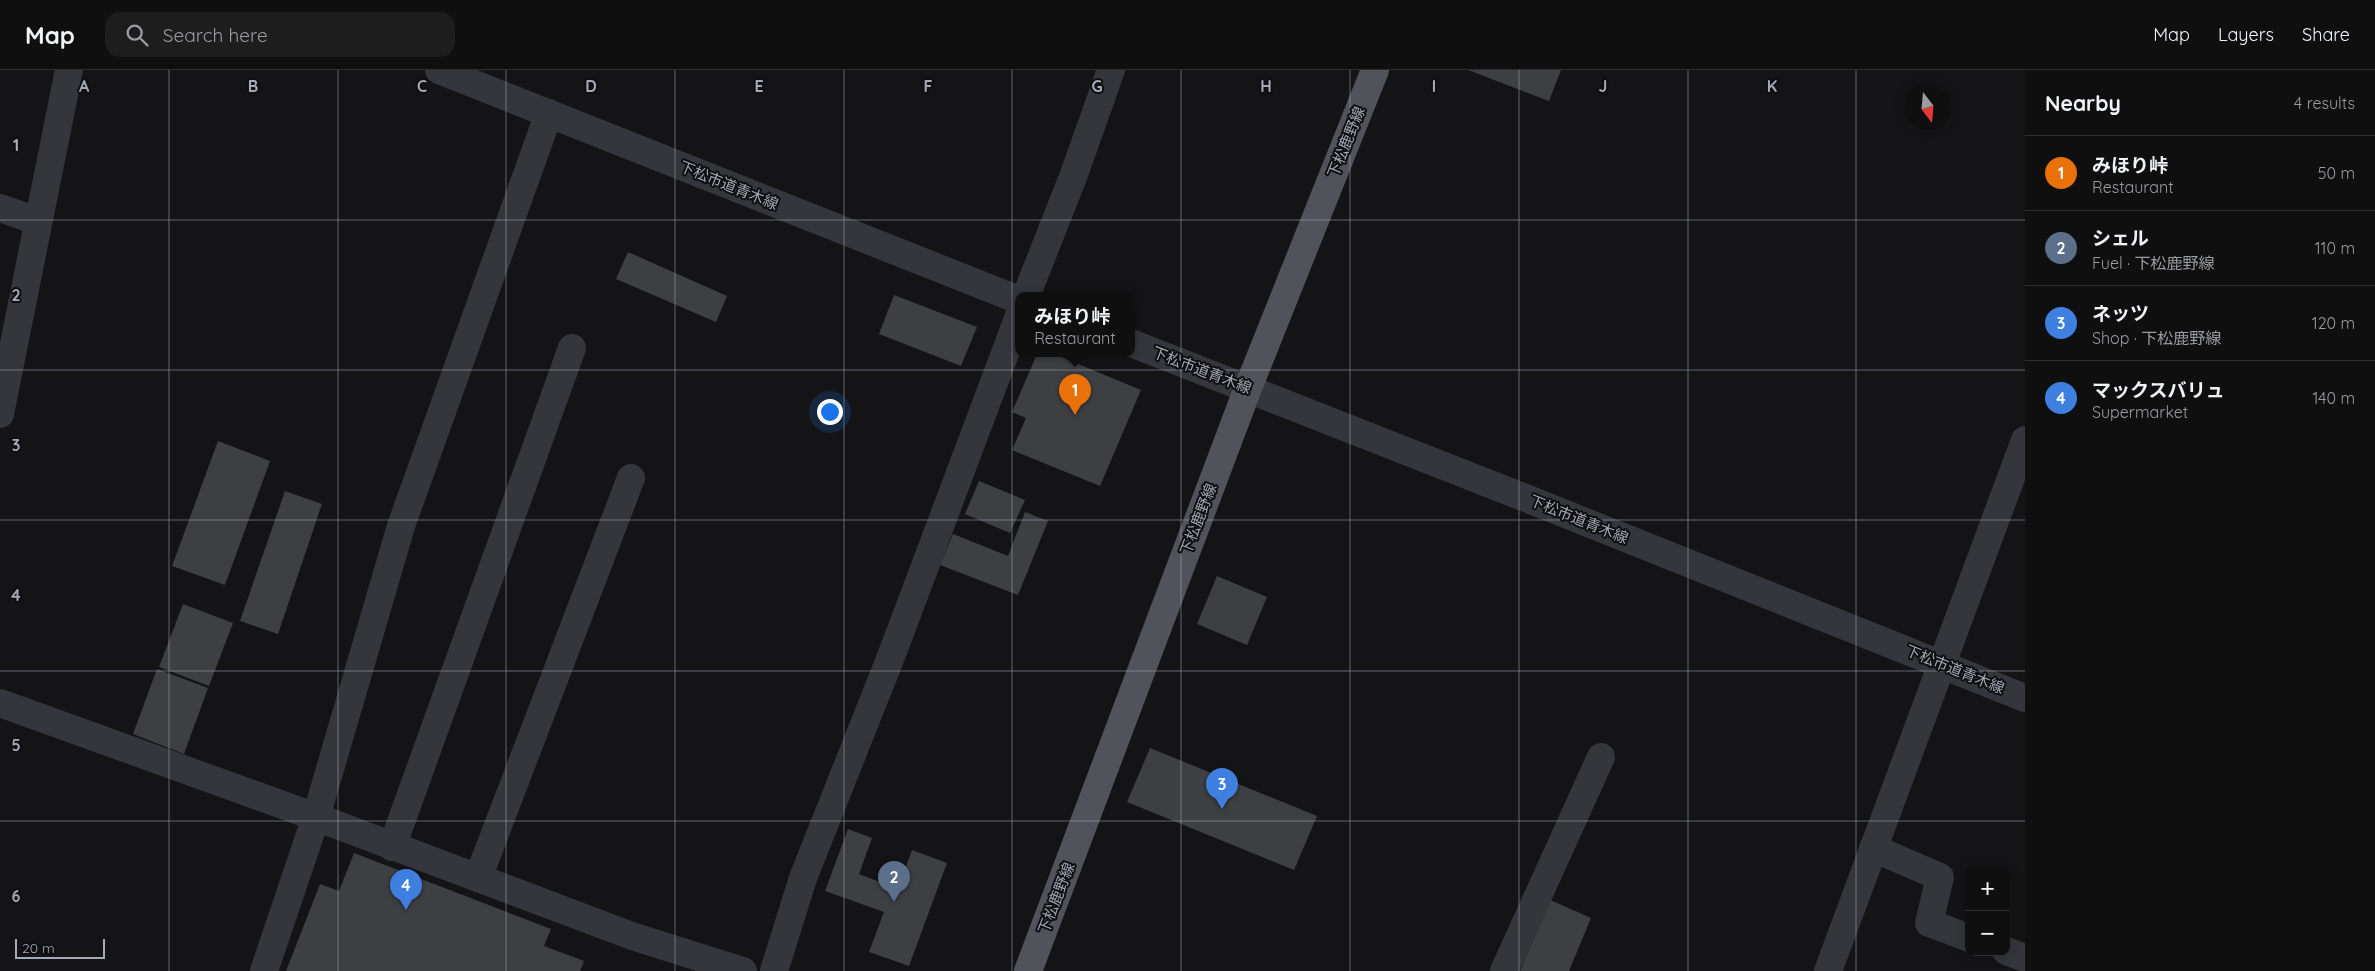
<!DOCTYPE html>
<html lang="en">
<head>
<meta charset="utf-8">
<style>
	body { margin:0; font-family:Quicksand,"Noto Sans JP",sans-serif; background:#1d1d1e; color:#f1f3f6 }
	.controls { position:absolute; right:15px; bottom:15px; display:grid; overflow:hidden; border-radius:10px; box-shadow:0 2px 12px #0003 }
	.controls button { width:45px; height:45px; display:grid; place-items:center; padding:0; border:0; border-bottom:1px solid #2f2f30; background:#0f0f10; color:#f1f3f6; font:25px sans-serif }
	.compass { position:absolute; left:1905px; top:15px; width:45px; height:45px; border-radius:50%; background:#0f0f10; box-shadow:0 2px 12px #0003; rotate:164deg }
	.scale { position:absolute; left:15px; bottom:12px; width:90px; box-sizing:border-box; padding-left:5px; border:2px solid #a5aab7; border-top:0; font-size:14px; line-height:18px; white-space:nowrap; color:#a5aab7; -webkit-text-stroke:4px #0f0f11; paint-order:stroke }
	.you { position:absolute; left:829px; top:341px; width:18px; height:18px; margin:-12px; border:4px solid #fff; border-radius:50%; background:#1a73e8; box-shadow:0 0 0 8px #1a73e833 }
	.badge { display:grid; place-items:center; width:32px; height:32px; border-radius:50%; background:#f7b62c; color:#fff; font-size:16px; font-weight:700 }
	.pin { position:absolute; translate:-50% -41px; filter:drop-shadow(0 1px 2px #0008) }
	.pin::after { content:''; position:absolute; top:26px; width:18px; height:15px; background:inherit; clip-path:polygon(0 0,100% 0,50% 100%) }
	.popup { position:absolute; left:1015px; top:222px; width:120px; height:65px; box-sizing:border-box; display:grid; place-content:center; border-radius:10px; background:#0f0f10; filter:drop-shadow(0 1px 4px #0005); font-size:16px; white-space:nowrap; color:#9b9c9f }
	.popup b { font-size:19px; color:#f1f3f6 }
	.popup::after { content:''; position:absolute; left:50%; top:100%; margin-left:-10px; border:10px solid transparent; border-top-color:#0f0f10 }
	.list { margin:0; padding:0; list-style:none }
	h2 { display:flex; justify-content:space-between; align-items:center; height:65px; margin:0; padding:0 20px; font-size:21px }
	h2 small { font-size:16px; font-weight:400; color:#9b9c9f }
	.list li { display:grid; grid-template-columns:32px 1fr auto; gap:15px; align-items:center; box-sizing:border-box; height:75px; padding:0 20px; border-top:1px solid #2f2f30 }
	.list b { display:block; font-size:19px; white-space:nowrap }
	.list p { margin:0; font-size:16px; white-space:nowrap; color:#9b9c9f }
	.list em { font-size:16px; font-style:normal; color:#9b9c9f }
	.icon { flex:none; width:28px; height:28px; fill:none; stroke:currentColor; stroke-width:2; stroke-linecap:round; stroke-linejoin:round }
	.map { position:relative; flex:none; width:2025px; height:901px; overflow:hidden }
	header { display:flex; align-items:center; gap:30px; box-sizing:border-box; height:70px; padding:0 25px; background:#0f0f10; border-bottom:1px solid #2f2f30 }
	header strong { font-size:24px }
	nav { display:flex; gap:28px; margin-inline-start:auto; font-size:18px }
	.search { width:350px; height:45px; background:#1d1d1e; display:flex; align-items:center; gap:12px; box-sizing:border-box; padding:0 18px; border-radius:15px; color:#9b9c9f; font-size:19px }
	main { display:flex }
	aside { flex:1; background:#0f0f10 }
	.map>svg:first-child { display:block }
	.building { fill:#3e3f43 }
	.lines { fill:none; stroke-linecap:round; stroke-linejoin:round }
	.minor { stroke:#35363b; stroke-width:28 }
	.major { stroke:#51535a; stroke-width:28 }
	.grid { fill:none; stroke:#a5aab7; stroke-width:1; stroke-opacity:0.55 }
	.labels { text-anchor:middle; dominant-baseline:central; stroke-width:4; stroke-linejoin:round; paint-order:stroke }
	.street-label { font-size:15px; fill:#a5aab7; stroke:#0f0f11 }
	.grid-label { font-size:16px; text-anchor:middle; font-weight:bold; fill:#a5aab7; stroke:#0f0f11; stroke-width:4; stroke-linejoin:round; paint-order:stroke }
</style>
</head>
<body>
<header>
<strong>Map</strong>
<div class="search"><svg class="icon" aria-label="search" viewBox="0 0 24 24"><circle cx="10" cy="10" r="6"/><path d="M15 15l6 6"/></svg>Search here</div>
<nav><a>Map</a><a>Layers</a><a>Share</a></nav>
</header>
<main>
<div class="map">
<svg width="2025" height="901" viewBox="0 0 2025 901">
	<rect width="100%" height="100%" fill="#141416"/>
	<g class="building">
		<polygon points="1468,0 1561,0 1549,31"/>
		<polygon points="628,182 727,226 716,252 616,209"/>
		<polygon points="894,225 977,257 961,296 879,264"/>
		<polygon points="1037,284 1054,284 1141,320 1100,416 1012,380 1026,348 1012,342"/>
		<polygon points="218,371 270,391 225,515 172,496"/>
		<polygon points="979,411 1025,430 1010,463 965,444"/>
		<polygon points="285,421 322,434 278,564 240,551"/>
		<polygon points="1025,442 1048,451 1018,525 940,495 953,464 1008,486"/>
		<polygon points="1217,506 1267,527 1247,575 1197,554"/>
		<polygon points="183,534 233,553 209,616 159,597"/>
		<polygon points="157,599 208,618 184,684 133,664"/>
		<polygon points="1150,678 1317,746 1294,800 1127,732"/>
		<polygon points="848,759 872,768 859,804 898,819 912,780 947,793 909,896 869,882 884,842 825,821"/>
		<polygon points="354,783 551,859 544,876 584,891 580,901 286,901 320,814 339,821"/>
		<polygon points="1550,830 1591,848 1569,901 1520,901"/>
	</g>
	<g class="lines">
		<g class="minor">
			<polyline points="439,0 1019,230"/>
			<polyline points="0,138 37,151"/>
			<polyline points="1026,226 1073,107 1111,0"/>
			<polyline points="1131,273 1523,427 2025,628"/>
			<polyline points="0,344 69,0"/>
			<polyline points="0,633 316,747 632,866 743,901"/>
			<polyline points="392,777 572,278"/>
			<polyline points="1873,778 1940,807 1929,853 1969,868"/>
			<polyline points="478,808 631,408"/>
			<polyline points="2006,881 2025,888"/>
			<polyline points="264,901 316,747 401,456 549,43"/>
			<polyline points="774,901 803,808 892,584 1019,246"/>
			<polyline points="1504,901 1601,687"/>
			<polyline points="1828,901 2025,370"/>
		</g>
		<polyline class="major" points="1028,901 1248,318 1375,0"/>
	</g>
	<path class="grid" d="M169,0V901M338,0V901M506,0V901M675,0V901M844,0V901M1012,0V901M1181,0V901M1350,0V901M1519,0V901M1688,0V901M1856,0V901M0,150H2025M0,300H2025M0,450H2025M0,601H2025M0,751H2025"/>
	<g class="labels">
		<g class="street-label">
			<text transform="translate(1346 72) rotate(-68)">下松鹿野線</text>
			<text transform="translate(729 115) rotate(22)">下松市道青木線</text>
			<text transform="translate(1202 300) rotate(21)">下松市道青木線</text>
			<text transform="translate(1198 449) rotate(-69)">下松鹿野線</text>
			<text transform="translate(1579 449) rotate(22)">下松市道青木線</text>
			<text transform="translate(1955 599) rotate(22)">下松市道青木線</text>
			<text transform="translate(1056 828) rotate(-69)">下松鹿野線</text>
		</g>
	</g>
	<g class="grid-label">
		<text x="84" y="22">A</text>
		<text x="253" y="22">B</text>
		<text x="422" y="22">C</text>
		<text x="591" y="22">D</text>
		<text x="759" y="22">E</text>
		<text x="928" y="22">F</text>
		<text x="1097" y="22">G</text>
		<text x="1266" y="22">H</text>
		<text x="1434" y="22">I</text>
		<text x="1603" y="22">J</text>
		<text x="1772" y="22">K</text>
		<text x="16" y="81">1</text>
		<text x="16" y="231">2</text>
		<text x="16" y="381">3</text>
		<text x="16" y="531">4</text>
		<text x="16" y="681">5</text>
		<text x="16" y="832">6</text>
	</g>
</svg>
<div class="controls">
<button>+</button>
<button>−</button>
</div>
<svg class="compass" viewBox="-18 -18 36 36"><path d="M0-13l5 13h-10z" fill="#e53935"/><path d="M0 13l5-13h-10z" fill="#9b9c9f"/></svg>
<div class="scale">20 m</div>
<div class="you"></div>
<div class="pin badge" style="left:1075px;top:345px;background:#e8710a">1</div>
<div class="popup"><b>みほり峠</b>Restaurant</div>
<div class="pin badge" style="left:894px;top:832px;background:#5c6f8a">2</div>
<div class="pin badge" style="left:1222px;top:739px;background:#3f7fe0">3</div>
<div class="pin badge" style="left:406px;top:840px;background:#3f7fe0">4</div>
</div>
<aside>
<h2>Nearby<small>4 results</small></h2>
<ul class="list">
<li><span class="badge" style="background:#e8710a">1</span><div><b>みほり峠</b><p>Restaurant</p></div><em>50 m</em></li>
<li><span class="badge" style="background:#5c6f8a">2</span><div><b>シェル</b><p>Fuel · 下松鹿野線</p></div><em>110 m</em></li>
<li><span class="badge" style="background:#3f7fe0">3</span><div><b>ネッツ</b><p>Shop · 下松鹿野線</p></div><em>120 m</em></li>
<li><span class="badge" style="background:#3f7fe0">4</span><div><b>マックスバリュ</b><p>Supermarket</p></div><em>140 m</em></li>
</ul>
</aside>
</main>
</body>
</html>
